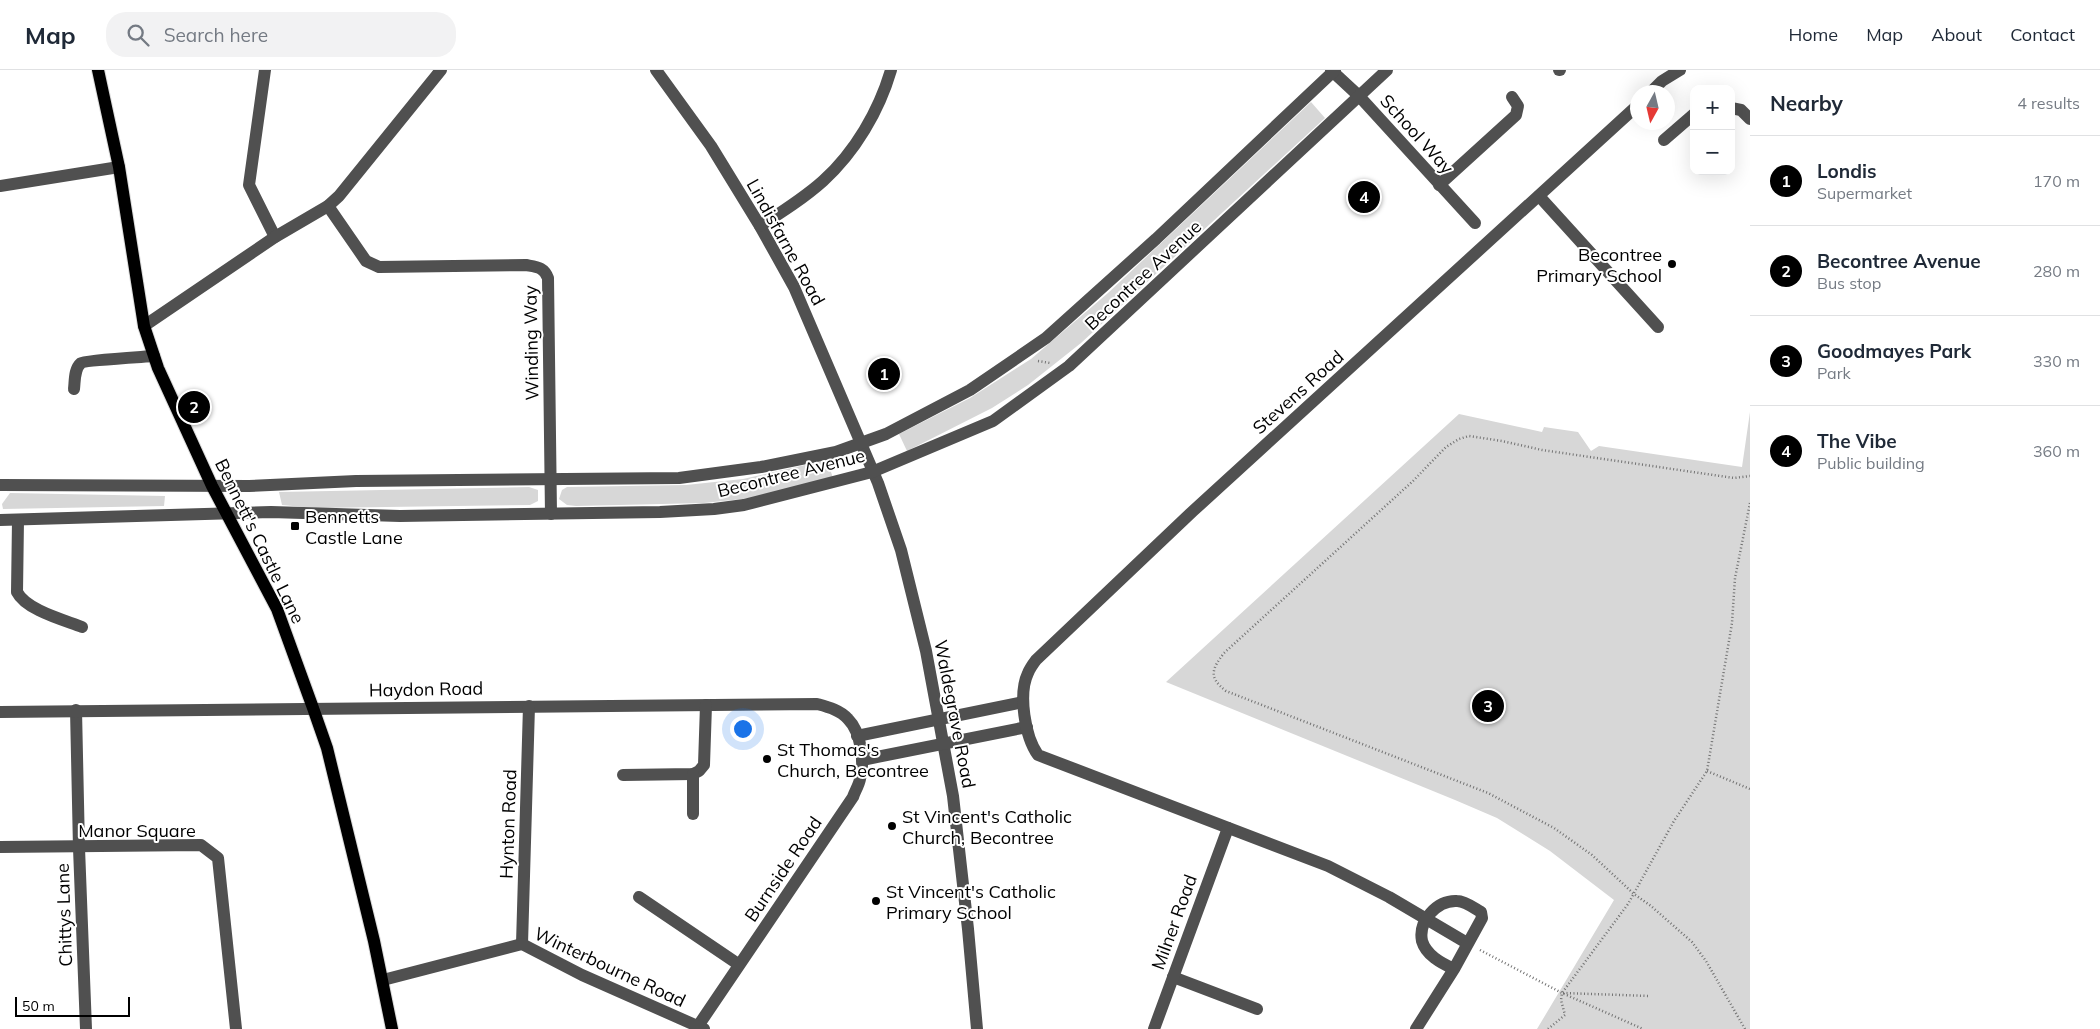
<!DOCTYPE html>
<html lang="en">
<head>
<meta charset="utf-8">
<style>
	body { margin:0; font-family:Mulish,sans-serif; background:#f2f2f3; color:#1f2937 }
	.controls { position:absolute; right:15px; top:15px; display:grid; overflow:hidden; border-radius:10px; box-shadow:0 5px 20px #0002 }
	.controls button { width:45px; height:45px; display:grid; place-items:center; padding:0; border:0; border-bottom:1px solid #e0e1e3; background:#fff; color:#1f2937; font:25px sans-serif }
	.compass { position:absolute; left:1630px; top:15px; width:45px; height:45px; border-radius:50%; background:#fff; box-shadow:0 5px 20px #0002; rotate:188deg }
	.scale { position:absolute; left:15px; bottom:12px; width:115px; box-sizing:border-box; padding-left:5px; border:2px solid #000; border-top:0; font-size:14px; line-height:18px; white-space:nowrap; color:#000; -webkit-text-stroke:4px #fff; paint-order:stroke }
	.you { position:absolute; left:742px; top:658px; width:18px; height:18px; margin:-12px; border:4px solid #fff; border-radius:50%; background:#1a73e8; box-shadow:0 0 0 8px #1a73e833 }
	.badge { display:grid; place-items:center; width:32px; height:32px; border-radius:50%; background:#000; color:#fff; font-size:16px; font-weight:700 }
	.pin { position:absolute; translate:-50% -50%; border:2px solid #fff; box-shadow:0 1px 5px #0006 }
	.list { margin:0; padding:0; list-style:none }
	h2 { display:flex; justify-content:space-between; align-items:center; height:65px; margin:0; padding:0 20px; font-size:21px }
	h2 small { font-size:16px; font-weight:400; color:#747a83 }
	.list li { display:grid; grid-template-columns:32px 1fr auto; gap:15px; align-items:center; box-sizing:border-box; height:90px; padding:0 20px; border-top:1px solid #e0e1e3 }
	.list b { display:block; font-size:19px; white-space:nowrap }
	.list p { margin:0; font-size:16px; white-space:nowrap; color:#747a83 }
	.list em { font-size:16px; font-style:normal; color:#747a83 }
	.icon { flex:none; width:28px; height:28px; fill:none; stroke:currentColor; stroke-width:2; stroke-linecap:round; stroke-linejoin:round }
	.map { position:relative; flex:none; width:1750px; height:959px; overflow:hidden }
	header { display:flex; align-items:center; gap:30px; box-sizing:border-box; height:70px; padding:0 25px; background:#fff; border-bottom:1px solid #e0e1e3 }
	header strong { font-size:24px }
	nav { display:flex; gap:28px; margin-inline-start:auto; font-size:18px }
	.search { width:350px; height:45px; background:#f2f2f3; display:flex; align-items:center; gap:12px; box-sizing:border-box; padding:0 18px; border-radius:20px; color:#747a83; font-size:19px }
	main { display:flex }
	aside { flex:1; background:#fff }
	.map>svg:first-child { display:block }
	.green { fill:#d7d7d7 }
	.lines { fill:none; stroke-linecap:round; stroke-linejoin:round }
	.major-casing { stroke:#dbdbdb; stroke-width:14 }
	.path { stroke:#727272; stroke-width:2.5; stroke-dasharray:1 2.5; stroke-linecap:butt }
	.minor { stroke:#505050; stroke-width:12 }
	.major { stroke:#000; stroke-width:12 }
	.poi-dot { fill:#000; stroke:#fff; stroke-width:2 }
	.labels { text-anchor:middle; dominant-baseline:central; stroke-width:4; stroke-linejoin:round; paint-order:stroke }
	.street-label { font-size:18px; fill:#000; stroke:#fff }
	.poi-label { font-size:18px; fill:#000; stroke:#fff; text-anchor:start }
</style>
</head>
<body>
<header>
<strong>Map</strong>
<div class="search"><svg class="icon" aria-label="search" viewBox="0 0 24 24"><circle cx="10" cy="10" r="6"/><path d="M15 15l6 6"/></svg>Search here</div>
<nav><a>Home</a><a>Map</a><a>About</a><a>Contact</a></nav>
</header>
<main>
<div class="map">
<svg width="1750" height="959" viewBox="0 0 1750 959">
	<rect width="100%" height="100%" fill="#fff"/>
	<g class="green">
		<polygon points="1311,32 1325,48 1081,273 1028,315 992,338 907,381 899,364 970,328 1031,289 1108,223"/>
		<polygon points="1750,342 1750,959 1537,959 1614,830 1550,781 1497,748 1455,730 1166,612 1459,344 1542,362 1544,357 1578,362 1591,381 1599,376 1742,397"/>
		<polygon points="827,390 833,408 752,428 704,433 576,436 567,435 559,429 562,420 567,417 686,415 743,409"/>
		<polygon points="529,417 538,420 538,431 530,435 315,438 282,435 279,422"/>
		<polygon points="10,423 165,426 164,436 3,439 2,434"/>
	</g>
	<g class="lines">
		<defs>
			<polyline id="major" points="98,0 119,97 144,256 158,298 212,416 277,539 313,638 327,678 374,871 392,959"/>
		</defs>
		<use href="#major" class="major-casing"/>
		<g class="path">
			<polyline points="1038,291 1050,293"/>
			<polyline points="1707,701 1750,719"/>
			<polyline points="1480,880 1562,923 1643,959"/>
			<polyline points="1563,923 1649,926"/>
			<polyline points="1548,959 1565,945 1561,930 1562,923 1628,834 1674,751 1707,701 1732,553 1735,508 1750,433"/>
			<path d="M1745,959L1706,891L1692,872L1651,836L1634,824L1592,785L1554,758L1488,723L1226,621C1208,607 1212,599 1224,583L1413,411L1446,377L1459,369L1469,366L1502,371L1542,380L1734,408L1750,406"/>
		</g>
		<g class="minor">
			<polyline points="265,0 249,115 275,167"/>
			<polyline points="656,0 711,76 760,156 794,217 878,413 901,480 926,581 953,726 968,859 977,959"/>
			<polyline points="1331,0 1359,26 1475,153"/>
			<polyline points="1559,0 1560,0"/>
			<polyline points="1651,22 1662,11 1680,0"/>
			<polyline points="1731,38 1741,40 1750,49"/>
			<polyline points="1664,70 1694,44"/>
			<polyline points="1439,115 1516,45 1518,36 1512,27"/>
			<polyline points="0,116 119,97"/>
			<polyline points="1539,126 1658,257"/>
			<path d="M328,136L366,191L379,197L526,195C537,197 544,197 548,208L551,444"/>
			<path d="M760,156C782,142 804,128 823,111C855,82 879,41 891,0"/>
			<polyline points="144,256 275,167 328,136 339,126 441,0"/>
			<path d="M74,319C75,311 74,299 81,293C85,290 142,287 154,286"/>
			<polyline points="0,415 249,416 356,411 679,408 761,397 836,382 886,364 970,320 1046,268 1156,169 1335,0"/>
			<polyline points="0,450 271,442 400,446 660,442 714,439 744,435 872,402 993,351 1069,296 1387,0"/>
			<path d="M18,450L17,522C26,540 64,550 82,557"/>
			<polyline points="76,640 79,778 86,959"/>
			<path d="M0,642L817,634C828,637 840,640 848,649C861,662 865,692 860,709C859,715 855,721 853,727L696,959"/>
			<polyline points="857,666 1023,632"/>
			<polyline points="862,690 1027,657"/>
			<polyline points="623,705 693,704 699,701 704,695 706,635"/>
			<polyline points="693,744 693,704"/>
			<polyline points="0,777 201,775 218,788 236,959"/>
			<polyline points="639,827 738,894"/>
			<path d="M1467,873L1389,827L1328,796L1038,685C1025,667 1018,624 1028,603C1030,598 1033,594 1036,590L1193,441L1638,35"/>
			<polyline points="522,874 529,636"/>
			<polyline points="1173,907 1257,939"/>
			<polyline points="383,910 522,874 582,905 704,959"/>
			<polyline points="1154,959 1228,758"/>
			<path d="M1416,959L1454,899L1482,848L1481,842C1474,838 1465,831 1457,831C1437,830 1418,851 1422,871C1426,885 1441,893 1454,899"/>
		</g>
		<use href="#major" class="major"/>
	</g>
	<g class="poi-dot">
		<circle cx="1672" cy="194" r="5"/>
		<rect x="290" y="451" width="10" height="10" rx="2.5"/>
		<circle cx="767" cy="689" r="5"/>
		<circle cx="892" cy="756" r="5"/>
		<circle cx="876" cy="831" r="5"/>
	</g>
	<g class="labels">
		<g class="street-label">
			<text transform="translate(1417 64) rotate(48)">School Way</text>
			<text transform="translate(786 172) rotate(61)">Lindisfarne Road</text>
			<text transform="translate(1143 205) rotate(-43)">Becontree Avenue</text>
			<text transform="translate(531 273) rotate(-91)">Winding Way</text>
			<text transform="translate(1298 322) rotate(-42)">Stevens Road</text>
			<text transform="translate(791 403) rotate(-14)">Becontree Avenue</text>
			<text transform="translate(260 471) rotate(64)">Bennett's Castle Lane</text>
			<text transform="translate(426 619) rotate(-1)">Haydon Road</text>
			<text transform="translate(955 644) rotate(79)">Waldegrave Road</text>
			<text transform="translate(508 754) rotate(-88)">Hynton Road</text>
			<text x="137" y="760">Manor Square</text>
			<text transform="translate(783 799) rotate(-56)">Burnside Road</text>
			<text transform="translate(64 845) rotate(-92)">Chittys Lane</text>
			<text transform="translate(1174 852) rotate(-70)">Milner Road</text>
			<text transform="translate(610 897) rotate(25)">Winterbourne Road</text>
		</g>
		<g class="poi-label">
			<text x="1662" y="184" text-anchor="end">Becontree<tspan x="1662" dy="21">Primary School</tspan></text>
			<text x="305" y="446">Bennetts<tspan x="305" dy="21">Castle Lane</tspan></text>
			<text x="777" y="679">St Thomas's<tspan x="777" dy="21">Church, Becontree</tspan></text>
			<text x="902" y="746">St Vincent's Catholic<tspan x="902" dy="21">Church, Becontree</tspan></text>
			<text x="886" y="821">St Vincent's Catholic<tspan x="886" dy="21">Primary School</tspan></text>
		</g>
	</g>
</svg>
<div class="controls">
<button>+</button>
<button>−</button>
</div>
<svg class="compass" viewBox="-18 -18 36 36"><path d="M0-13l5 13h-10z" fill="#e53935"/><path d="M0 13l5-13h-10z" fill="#747a83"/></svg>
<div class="scale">50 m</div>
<div class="you"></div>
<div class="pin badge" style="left:884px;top:304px">1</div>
<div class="pin badge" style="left:194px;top:337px">2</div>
<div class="pin badge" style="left:1488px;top:636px">3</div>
<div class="pin badge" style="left:1364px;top:127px">4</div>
</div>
<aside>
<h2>Nearby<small>4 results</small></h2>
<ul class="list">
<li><span class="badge">1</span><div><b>Londis</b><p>Supermarket</p></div><em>170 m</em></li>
<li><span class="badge">2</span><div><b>Becontree Avenue</b><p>Bus stop</p></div><em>280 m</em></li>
<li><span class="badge">3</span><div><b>Goodmayes Park</b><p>Park</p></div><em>330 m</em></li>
<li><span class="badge">4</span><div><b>The Vibe</b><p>Public building</p></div><em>360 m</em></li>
</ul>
</aside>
</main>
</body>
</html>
